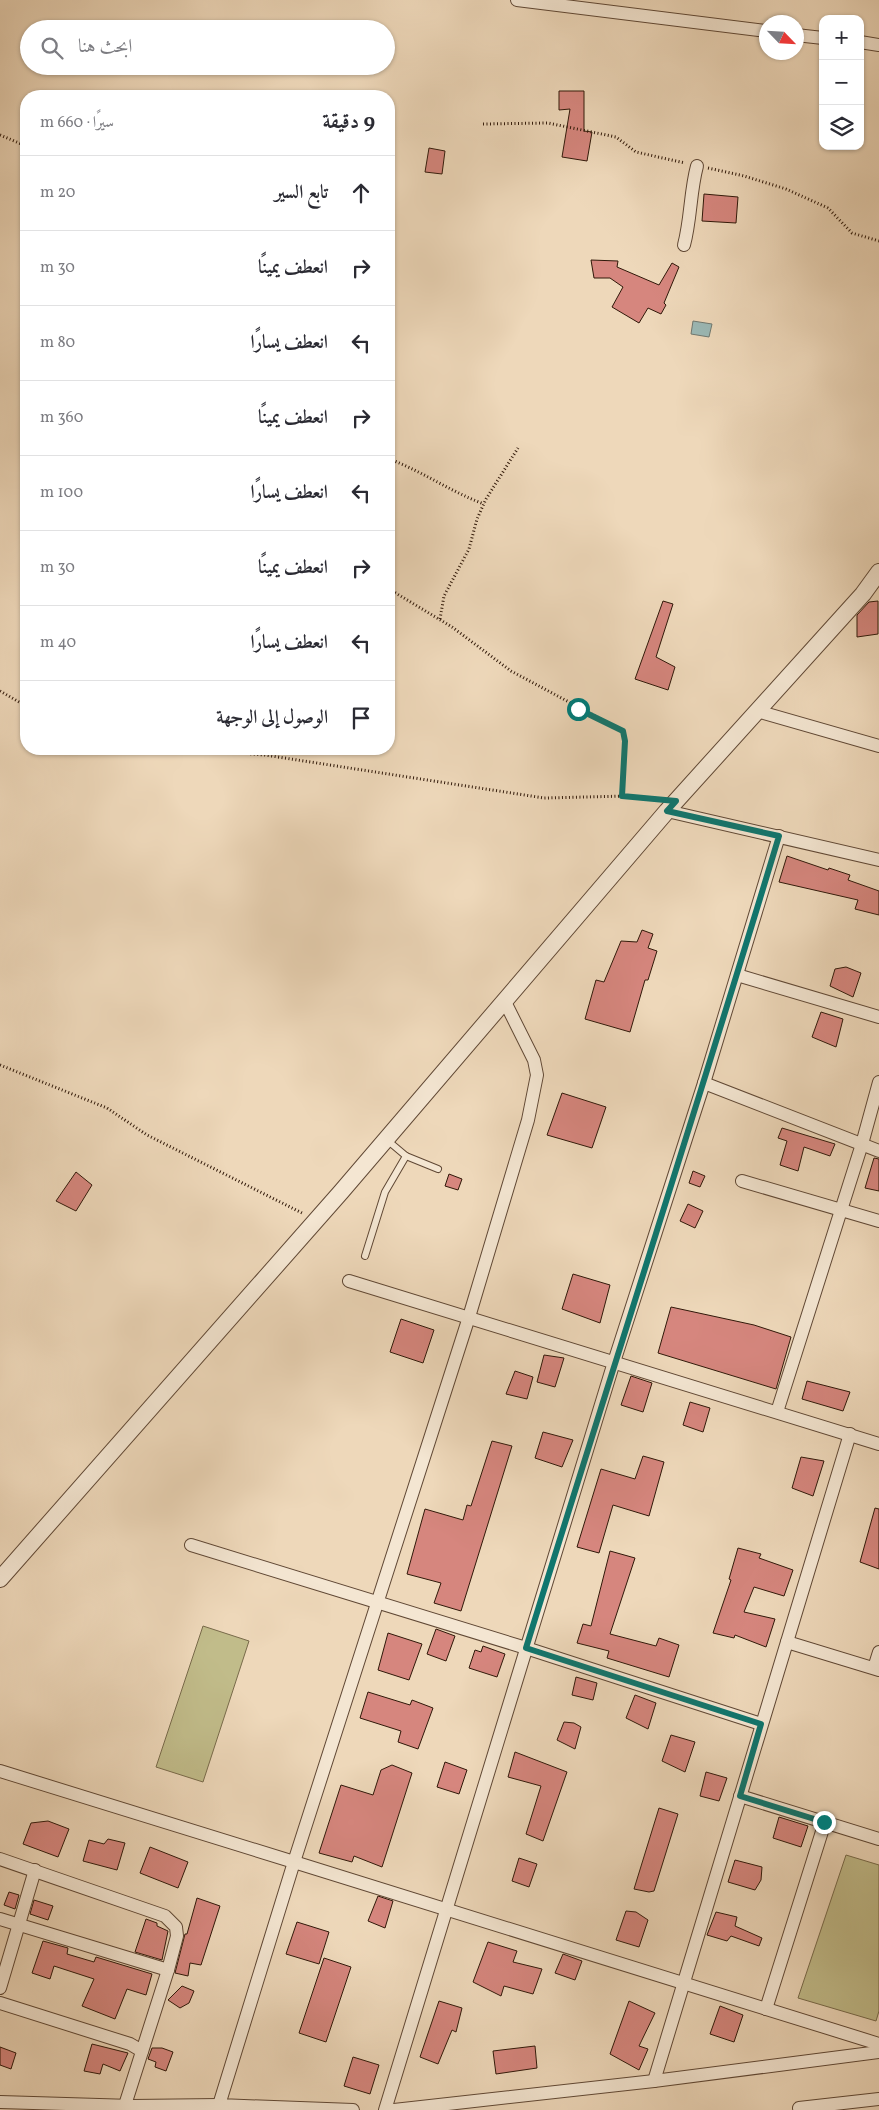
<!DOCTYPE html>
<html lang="ar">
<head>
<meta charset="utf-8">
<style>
	body { margin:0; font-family:Vollkorn,Amiri,serif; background:#f7f7f7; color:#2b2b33; direction:rtl }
	.controls { position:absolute; right:15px; top:15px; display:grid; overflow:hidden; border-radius:10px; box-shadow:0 1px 4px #0004 }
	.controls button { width:45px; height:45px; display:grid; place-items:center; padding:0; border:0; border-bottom:1px solid #e1e1e2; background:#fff; color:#2b2b33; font:25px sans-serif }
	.compass { position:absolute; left:759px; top:15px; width:45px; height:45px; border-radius:50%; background:#fff; box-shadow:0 1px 4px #0004; rotate:115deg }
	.stop { position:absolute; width:15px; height:15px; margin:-11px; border:4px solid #0f766e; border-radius:50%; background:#fff }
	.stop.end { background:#0f766e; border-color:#fff; box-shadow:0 1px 5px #0008 }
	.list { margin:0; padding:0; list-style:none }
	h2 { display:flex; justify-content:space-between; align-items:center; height:65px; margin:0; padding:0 20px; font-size:21px }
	h2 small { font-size:16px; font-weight:400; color:#7c7c81 }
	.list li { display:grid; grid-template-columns:32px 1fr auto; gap:15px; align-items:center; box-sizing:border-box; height:75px; padding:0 20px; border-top:1px solid #e1e1e2 }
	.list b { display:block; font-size:19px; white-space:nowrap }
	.list em { font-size:16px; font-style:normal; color:#7c7c81 }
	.icon { flex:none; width:28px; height:28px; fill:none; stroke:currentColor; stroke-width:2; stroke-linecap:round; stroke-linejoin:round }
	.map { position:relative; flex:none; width:879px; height:2110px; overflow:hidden; direction:ltr }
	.search { position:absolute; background:#fff; box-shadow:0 1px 4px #0004; left:20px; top:20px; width:375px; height:55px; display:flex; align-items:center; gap:12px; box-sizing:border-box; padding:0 18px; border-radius:28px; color:#7c7c81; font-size:19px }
	.panel { position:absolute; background:#fff; box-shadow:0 1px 4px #0004; left:20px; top:90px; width:375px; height:665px; border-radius:20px; direction:rtl }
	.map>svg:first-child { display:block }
	.green { fill:#c1bc8a; stroke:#786a4a }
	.water { fill:#9bb9b6; stroke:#707971 }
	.building { fill:#d6867e; stroke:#301809 }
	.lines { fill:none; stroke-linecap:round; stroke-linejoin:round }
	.service-casing { stroke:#604835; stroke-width:8 }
	.minor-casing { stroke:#604835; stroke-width:14 }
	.tertiary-casing { stroke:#604835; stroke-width:18 }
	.path { stroke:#301809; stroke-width:3; stroke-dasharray:1 2.5; stroke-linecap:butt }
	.service { stroke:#f4e6d2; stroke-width:6 }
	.minor { stroke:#f4e6d2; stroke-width:12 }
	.tertiary { stroke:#f4e6d2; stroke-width:16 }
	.route { stroke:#0f766e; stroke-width:6 }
</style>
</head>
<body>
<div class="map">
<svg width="879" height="2110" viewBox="0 0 879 2110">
	<rect width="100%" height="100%" fill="#eed8ba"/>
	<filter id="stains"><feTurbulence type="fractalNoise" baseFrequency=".004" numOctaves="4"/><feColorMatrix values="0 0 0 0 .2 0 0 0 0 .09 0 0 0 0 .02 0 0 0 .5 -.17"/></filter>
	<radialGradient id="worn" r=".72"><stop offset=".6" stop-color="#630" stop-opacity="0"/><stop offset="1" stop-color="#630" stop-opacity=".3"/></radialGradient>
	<g class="green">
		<polygon points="203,1626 249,1641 203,1782 156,1767"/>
		<polygon points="846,1855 879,1865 879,2011 876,2021 798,1998"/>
	</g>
	<polygon class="water" points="693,321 712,324 709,337 691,334"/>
	<g class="building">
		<polygon points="559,91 584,91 584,131 592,132 587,161 562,157 570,109 559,110"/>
		<polygon points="429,148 445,151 442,174 425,172"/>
		<polygon points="704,194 738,197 736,223 702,221"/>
		<polygon points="591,260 618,261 617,267 659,285 672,263 679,267 664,303 666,305 661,314 648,308 639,323 612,307 623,287 610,278 594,278"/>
		<polygon points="663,601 673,604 656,657 675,667 668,690 635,679"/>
		<polygon points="878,601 878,634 857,637 857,615 869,602"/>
		<polygon points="787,856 828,870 829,868 850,875 848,880 879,891 879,915 855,909 858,900 779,882"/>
		<polygon points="642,930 653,934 648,948 657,951 648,980 645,980 630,1032 585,1019 596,980 604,982 621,941 637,942"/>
		<polygon points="846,967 861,973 853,997 830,986 835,969"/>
		<polygon points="821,1012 843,1019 836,1047 812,1037"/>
		<polygon points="562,1093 606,1107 592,1148 547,1135"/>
		<polygon points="782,1128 835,1144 830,1156 804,1147 798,1171 780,1165 787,1141 778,1138"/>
		<polygon points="874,1158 879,1159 879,1191 865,1188"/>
		<polygon points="693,1171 705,1176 700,1187 689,1183"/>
		<polygon points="76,1172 92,1185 76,1211 56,1201"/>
		<polygon points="449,1174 462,1179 458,1190 445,1186"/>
		<polygon points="688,1204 703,1211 695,1228 680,1221"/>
		<polygon points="573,1274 610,1285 600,1323 562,1309"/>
		<polygon points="671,1307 754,1325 791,1337 776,1389 658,1353"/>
		<polygon points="401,1319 434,1330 423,1363 390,1352"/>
		<polygon points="544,1355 564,1358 555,1387 537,1382"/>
		<polygon points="515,1371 533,1377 527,1399 506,1394"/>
		<polygon points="631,1376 652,1383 643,1412 621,1405"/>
		<polygon points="807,1381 850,1392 843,1411 802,1399"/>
		<polygon points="690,1402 710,1408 703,1432 683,1425"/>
		<polygon points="543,1432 573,1440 562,1467 535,1458"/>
		<polygon points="492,1441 512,1446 461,1611 434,1603 441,1583 407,1574 425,1509 463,1520 467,1505 471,1506"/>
		<polygon points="643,1456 664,1462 649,1516 613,1505 599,1553 577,1547 601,1469 635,1479"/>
		<polygon points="801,1457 824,1461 813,1496 792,1488"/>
		<polygon points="875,1508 879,1509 879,1569 860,1562"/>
		<polygon points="738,1548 761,1554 759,1558 793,1570 784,1596 754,1587 744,1612 775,1619 766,1647 735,1635 734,1638 713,1633 731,1580 729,1579"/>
		<polygon points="610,1551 635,1558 610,1634 656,1646 659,1638 679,1645 669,1677 607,1658 609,1651 577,1643 583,1624 591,1626"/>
		<polygon points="436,1629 455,1636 446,1661 427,1654"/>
		<polygon points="388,1633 422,1644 409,1680 378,1670"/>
		<polygon points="483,1646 505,1654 497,1677 469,1668 475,1650 481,1652"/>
		<polygon points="576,1677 597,1683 593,1700 572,1695"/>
		<polygon points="368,1692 410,1705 412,1700 433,1708 418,1749 398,1742 401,1731 360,1718"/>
		<polygon points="635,1695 656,1703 648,1729 626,1718"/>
		<polygon points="564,1722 574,1723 581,1727 575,1749 557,1740"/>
		<polygon points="671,1735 695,1742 685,1772 662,1761"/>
		<polygon points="515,1752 567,1772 543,1841 526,1834 541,1786 508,1777"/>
		<polygon points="445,1762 467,1770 459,1794 437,1787"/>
		<polygon points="392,1765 412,1773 382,1867 354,1856 352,1862 319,1853 341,1785 373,1795 381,1770"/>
		<polygon points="706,1772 727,1778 719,1801 700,1796"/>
		<polygon points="659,1808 678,1814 654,1891 649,1892 634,1889"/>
		<polygon points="779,1817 808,1826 801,1847 773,1838"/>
		<polygon points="48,1821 69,1829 58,1857 23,1844 31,1823"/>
		<polygon points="108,1839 125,1843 117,1870 83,1861 89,1840 104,1844"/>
		<polygon points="150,1847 188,1862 178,1888 140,1873"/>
		<polygon points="519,1858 537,1864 529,1887 512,1881"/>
		<polygon points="735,1860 762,1867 761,1880 755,1890 728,1882"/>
		<polygon points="9,1892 19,1895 15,1909 4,1905"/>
		<polygon points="378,1896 393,1901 385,1928 368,1921"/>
		<polygon points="197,1898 220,1906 201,1965 190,1963 188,1976 175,1973 185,1934 187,1934"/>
		<polygon points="34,1900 53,1906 48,1920 30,1914"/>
		<polygon points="626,1911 636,1912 648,1920 639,1947 616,1940"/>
		<polygon points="716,1912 737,1917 735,1926 762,1938 759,1946 731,1936 727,1941 707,1935"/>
		<polygon points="146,1919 157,1923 157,1926 168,1931 162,1960 135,1952"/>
		<polygon points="297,1922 329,1932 319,1964 286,1954"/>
		<polygon points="43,1941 68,1948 67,1954 94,1962 96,1957 152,1974 146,1995 127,1989 115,2019 82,2006 94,1979 54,1966 50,1979 32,1973"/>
		<polygon points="488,1942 517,1951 513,1962 542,1969 533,1994 504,1986 501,1996 473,1982"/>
		<polygon points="563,1954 582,1961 575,1980 555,1973"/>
		<polygon points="324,1958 351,1967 326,2042 299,2033"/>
		<polygon points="182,1986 194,1991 189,2003 180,2008 168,2000"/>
		<polygon points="439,2001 462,2008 456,2032 452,2030 438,2064 420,2057"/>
		<polygon points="629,2001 655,2013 639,2046 648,2049 639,2070 610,2054"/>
		<polygon points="720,2006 743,2015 734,2042 710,2034"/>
		<polygon points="92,2044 128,2053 120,2071 103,2064 100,2074 84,2071"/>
		<polygon points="535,2046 537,2068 496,2074 493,2051"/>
		<polygon points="0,2047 16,2053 11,2069 0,2065"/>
		<polygon points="152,2048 162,2048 173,2052 166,2071 155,2067 156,2062 148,2059"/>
		<polygon points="353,2057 379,2065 370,2094 344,2086"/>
	</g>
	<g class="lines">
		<defs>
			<g id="service">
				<polyline points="387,1140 406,1156 438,1169"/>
				<polyline points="365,1256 385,1192 406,1156"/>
			</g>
			<g id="minor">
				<polyline points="517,0 766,31"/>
				<polyline points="796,35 823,38"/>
				<polyline points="860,42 879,45"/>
				<path d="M684,245C691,219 690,192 697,166"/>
				<polyline points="757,711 879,746"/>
				<polyline points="667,811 879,860"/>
				<polyline points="737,975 879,1017"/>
				<polyline points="704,1083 879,1151"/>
				<polyline points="742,1181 879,1221"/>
				<polyline points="349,1281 879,1444"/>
				<polyline points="777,1412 862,1144 879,1082"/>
				<polyline points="191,1545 526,1648 761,1724"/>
				<polyline points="787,1642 879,1670"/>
				<polyline points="874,1668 879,1652"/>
				<path d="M0,1771C293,1862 587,1952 879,2044"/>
				<polyline points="740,1796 879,1839"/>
				<polyline points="0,1859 165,1916 176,1927 177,1936 168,1970 125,2105"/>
				<polyline points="0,1919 168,1970"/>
				<polyline points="0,1988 35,1870"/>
				<polyline points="0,2003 130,2044 142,2051"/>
				<polyline points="766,2009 825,1822"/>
				<polyline points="654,2081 850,1434"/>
				<polyline points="0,2102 132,2106 219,2105"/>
				<polyline points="799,2108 879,2099"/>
				<polyline points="353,2110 219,2105 294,1862 469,1317 528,1120 537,1075 534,1060 504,1000"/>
				<polyline points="385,2110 614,1362 704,1083 779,836"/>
				<polyline points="394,2110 654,2081 879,2052"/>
			</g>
			<polyline id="tertiary" points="0,1579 341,1192 667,811 863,594 879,572"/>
		</defs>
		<use href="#service" class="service-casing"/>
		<use href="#minor" class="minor-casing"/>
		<use href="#tertiary" class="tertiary-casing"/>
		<g class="path">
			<polyline points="483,124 548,123 616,137 636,152 685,163"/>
			<polyline points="0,135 26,146"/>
			<polyline points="708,168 744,176 786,189 828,208 852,233 879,241"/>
			<path d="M389,459C422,471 451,492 484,504"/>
			<polyline points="389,589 452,627 511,671 623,731 625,741 622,796"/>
			<polyline points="440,619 444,596 469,549 477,519 486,499 518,448"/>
			<polyline points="0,691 26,706"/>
			<polyline points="191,749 265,755 544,798 627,796 657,799"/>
			<polyline points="0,1065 107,1108 147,1135 302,1213"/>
		</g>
		<use href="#service" class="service"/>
		<use href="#minor" class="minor"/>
		<use href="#tertiary" class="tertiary"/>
	</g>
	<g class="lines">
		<path class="route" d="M578,709L623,731L625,741L622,796L676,801L667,811L779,836C697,1108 610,1377 526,1648L761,1724L740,1796L824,1822"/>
	</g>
	<rect width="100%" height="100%" filter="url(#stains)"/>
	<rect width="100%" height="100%" fill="url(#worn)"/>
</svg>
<div class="controls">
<button>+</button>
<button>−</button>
<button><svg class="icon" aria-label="layers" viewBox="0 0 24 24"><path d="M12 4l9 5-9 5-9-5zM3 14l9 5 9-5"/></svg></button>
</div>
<svg class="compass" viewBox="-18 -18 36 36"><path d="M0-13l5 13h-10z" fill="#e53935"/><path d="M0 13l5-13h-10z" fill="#7c7c81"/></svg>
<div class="stop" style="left:578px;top:709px"></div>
<div class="stop end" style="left:824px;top:1822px"></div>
<div class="search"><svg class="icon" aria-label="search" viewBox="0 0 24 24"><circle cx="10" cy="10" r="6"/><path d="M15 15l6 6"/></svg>ابحث هنا</div>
<section class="panel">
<h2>9 دقيقة<small>سيرًا · 660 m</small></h2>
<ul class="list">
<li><svg class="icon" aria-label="ahead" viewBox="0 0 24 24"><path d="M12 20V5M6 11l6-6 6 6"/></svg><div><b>تابع السير</b></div><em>20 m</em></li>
<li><svg class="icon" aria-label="right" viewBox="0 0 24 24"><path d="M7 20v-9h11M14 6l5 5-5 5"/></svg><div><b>انعطف يمينًا</b></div><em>30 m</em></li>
<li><svg class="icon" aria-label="left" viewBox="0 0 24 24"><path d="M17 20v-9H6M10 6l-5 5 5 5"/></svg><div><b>انعطف يسارًا</b></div><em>80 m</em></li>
<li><svg class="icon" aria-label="right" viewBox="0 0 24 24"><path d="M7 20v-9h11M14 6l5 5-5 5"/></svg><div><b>انعطف يمينًا</b></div><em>360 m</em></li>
<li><svg class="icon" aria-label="left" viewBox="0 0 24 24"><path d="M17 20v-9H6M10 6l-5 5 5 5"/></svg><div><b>انعطف يسارًا</b></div><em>100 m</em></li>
<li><svg class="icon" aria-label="right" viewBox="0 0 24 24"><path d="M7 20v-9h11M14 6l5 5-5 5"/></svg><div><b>انعطف يمينًا</b></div><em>30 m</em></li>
<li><svg class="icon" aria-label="left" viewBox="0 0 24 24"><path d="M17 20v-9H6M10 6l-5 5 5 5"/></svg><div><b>انعطف يسارًا</b></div><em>40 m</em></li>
<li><svg class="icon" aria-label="arrive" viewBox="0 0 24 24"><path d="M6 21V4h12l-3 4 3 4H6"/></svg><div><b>الوصول إلى الوجهة</b></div></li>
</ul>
</section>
</div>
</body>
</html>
